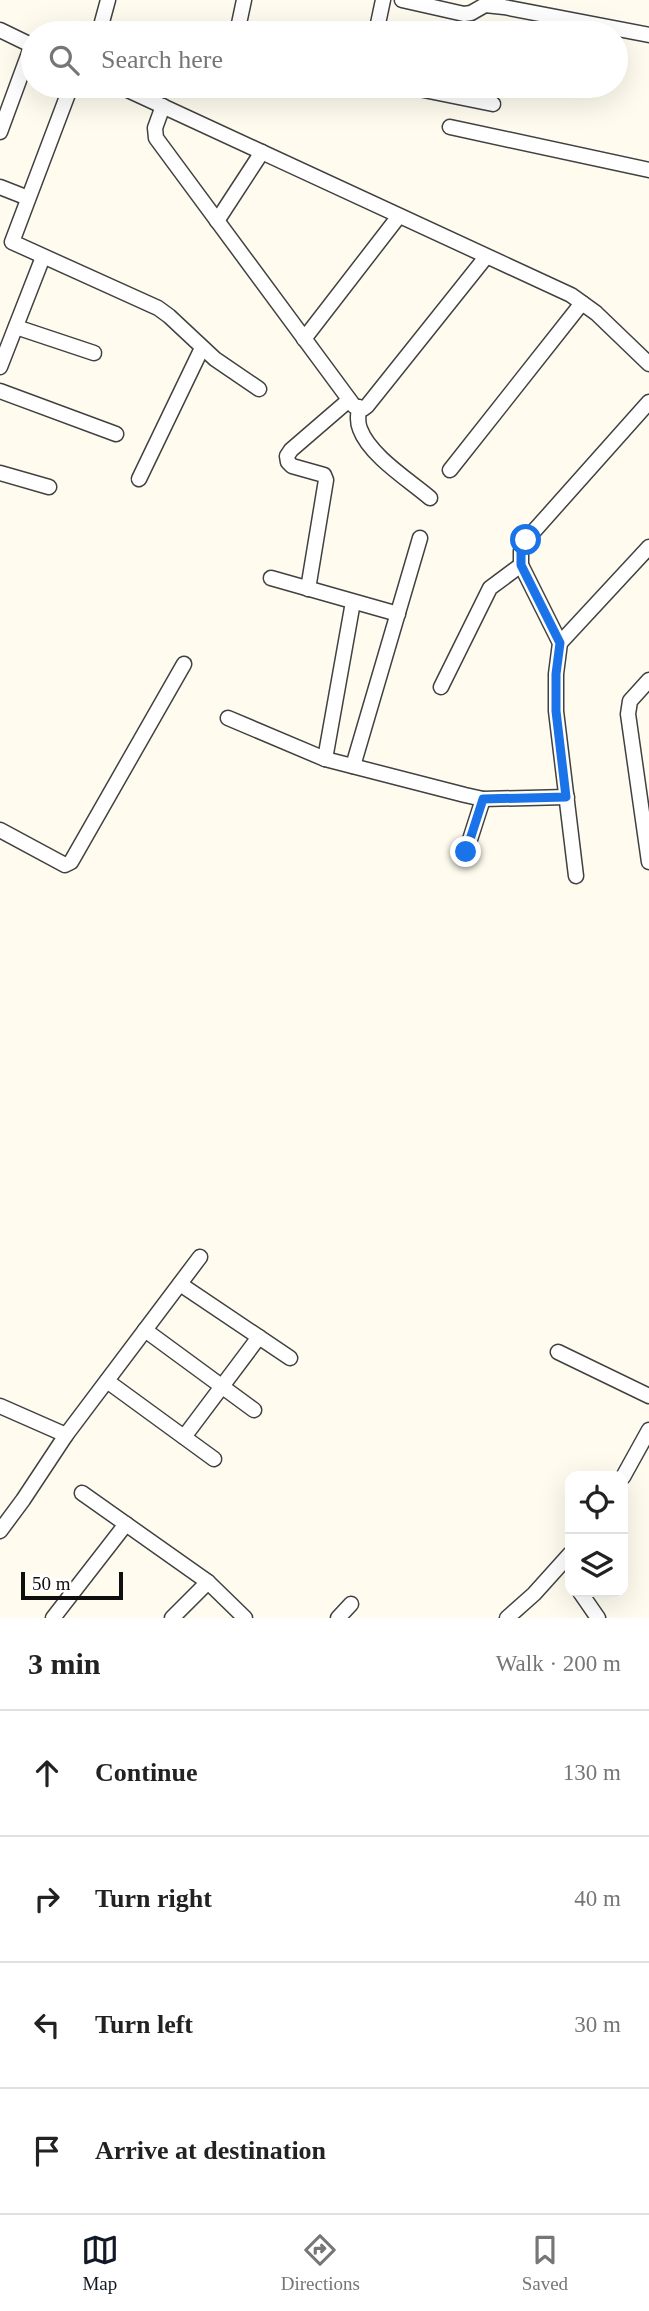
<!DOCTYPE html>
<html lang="en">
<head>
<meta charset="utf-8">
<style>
	body { margin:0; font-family:"Times New Roman",serif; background:#f2f2f2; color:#222 }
	.controls { position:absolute; right:21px; bottom:21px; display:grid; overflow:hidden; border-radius:14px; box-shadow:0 7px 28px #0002 }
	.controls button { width:63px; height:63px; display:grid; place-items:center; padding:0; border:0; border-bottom:2px solid #e0e0e0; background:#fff; color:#222; font:35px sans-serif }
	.scale { position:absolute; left:21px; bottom:18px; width:102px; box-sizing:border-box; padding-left:7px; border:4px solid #0e0e0e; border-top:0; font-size:19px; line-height:24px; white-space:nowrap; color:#0e0e0e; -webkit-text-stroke:5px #fff; paint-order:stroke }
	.stop { position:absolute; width:21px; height:21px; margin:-16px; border:5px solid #1a73e8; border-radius:50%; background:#fff }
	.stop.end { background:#1a73e8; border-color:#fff; box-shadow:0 2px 7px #0008 }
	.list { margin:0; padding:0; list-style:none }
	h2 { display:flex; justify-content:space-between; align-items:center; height:91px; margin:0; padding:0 28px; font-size:30px }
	h2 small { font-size:23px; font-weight:400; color:#767676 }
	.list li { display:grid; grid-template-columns:46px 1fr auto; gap:21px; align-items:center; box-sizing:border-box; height:126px; padding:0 28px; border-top:2px solid #e0e0e0 }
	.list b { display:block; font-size:26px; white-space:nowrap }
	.list em { font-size:23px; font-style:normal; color:#767676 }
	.icon { flex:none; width:38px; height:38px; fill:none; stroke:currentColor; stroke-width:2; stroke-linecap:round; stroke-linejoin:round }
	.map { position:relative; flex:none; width:649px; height:1618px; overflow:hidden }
	.search { position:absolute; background:#fff; box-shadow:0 7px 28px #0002; left:21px; right:21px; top:21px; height:77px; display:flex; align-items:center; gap:18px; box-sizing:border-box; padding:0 24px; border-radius:38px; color:#767676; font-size:26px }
	.sheet { height:595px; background:#fff }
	nav { display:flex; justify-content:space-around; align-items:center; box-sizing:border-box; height:98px; border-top:2px solid #e0e0e0; background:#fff; font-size:19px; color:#767676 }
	nav a { display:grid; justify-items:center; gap:4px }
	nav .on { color:#111827 }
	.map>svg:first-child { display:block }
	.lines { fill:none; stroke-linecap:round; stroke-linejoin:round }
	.street-casing { stroke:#414141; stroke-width:17 }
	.street { stroke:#fff; stroke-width:14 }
	.route { stroke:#1a73e8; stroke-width:9 }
</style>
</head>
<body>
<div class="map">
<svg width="649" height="1618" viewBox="0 0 649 1618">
	<rect width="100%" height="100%" fill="#fffcef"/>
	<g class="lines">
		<defs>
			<g id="street">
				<polyline points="402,0 464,14 471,13 485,5 504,7 649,35"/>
				<polyline points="0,30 33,46"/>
				<polyline points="99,33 108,0"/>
				<polyline points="237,33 244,0"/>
				<polyline points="376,33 383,0"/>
				<polyline points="71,86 12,242 158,308 169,316 215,359 259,389"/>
				<polyline points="119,86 571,295 596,313 649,364"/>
				<polyline points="404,86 493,104"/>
				<polyline points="163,106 155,128 156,138 354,406 363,409 367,406 486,257"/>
				<polyline points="450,127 649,170"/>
				<polyline points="0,132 32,45"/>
				<polyline points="0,187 28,198"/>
				<polyline points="217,221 262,152"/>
				<polyline points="16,327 94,353"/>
				<polyline points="304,339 399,216"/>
				<polyline points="0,367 43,257"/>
				<polyline points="0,391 116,434"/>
				<path d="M359,407C358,415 357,422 360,429C370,456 409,480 430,498"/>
				<polyline points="450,470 582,303"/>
				<polyline points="0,473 49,487"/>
				<polyline points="139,479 202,348"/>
				<polyline points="271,578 398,614"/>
				<polyline points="308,589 326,480 324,475 292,466 288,462 287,456 291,450 349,400"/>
				<polyline points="560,643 649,547"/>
				<polyline points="649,680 630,701 628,714 649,862"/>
				<polyline points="441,687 490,588 521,565"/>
				<polyline points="228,718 325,759 465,795 483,799 567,797"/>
				<polyline points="325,759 353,602"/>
				<polyline points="353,766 420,538"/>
				<polyline points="0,830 65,865 71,862 184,664"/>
				<polyline points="466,852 483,799"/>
				<polyline points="576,876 556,711 556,674 560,643 521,565 521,551 526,540 649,402"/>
				<polyline points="180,1284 290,1358"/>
				<polyline points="145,1330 254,1410"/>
				<polyline points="558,1352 649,1396"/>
				<polyline points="107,1381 214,1459"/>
				<polyline points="0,1406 66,1435"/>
				<polyline points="184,1437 259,1337"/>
				<polyline points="623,1477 649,1430"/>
				<polyline points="82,1493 208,1582 245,1618"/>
				<polyline points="0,1531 23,1500 66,1435 200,1257"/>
				<polyline points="580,1592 598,1618"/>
				<polyline points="53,1618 126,1524"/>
				<polyline points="172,1618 208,1582"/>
				<polyline points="338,1618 351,1604"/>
				<polyline points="507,1618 534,1594 570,1554"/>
			</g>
		</defs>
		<use href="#street" class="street-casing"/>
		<use href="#street" class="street"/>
	</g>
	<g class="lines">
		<polyline class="route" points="466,852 483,799 566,797 556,711 556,674 560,643 521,565 521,551 526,540"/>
	</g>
</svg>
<div class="controls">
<button><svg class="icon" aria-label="locate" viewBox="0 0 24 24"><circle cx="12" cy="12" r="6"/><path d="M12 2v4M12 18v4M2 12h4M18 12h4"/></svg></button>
<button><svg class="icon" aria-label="layers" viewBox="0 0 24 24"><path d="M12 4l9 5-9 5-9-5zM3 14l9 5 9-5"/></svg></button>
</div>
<div class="scale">50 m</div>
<div class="stop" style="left:526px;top:540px"></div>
<div class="stop end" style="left:466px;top:852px"></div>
<div class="search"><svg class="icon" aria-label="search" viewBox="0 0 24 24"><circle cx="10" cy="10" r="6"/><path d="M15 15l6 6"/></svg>Search here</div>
</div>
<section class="sheet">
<h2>3 min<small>Walk · 200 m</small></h2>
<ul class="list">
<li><svg class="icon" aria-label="ahead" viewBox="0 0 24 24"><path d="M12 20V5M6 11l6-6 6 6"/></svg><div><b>Continue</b></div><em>130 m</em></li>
<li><svg class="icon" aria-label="right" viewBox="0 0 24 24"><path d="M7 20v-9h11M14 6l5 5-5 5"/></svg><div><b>Turn right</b></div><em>40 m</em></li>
<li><svg class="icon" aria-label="left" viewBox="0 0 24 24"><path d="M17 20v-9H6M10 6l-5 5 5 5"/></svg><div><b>Turn left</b></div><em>30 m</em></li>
<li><svg class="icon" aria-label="arrive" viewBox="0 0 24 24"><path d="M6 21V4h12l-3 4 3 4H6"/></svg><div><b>Arrive at destination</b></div></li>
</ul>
</section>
<nav>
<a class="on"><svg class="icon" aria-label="map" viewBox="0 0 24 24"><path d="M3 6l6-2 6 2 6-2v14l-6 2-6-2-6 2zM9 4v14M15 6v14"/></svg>Map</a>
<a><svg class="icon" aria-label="directions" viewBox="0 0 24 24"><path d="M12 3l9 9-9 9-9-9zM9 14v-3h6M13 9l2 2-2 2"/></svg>Directions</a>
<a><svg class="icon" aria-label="saved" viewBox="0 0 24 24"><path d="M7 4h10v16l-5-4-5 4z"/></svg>Saved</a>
</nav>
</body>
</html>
